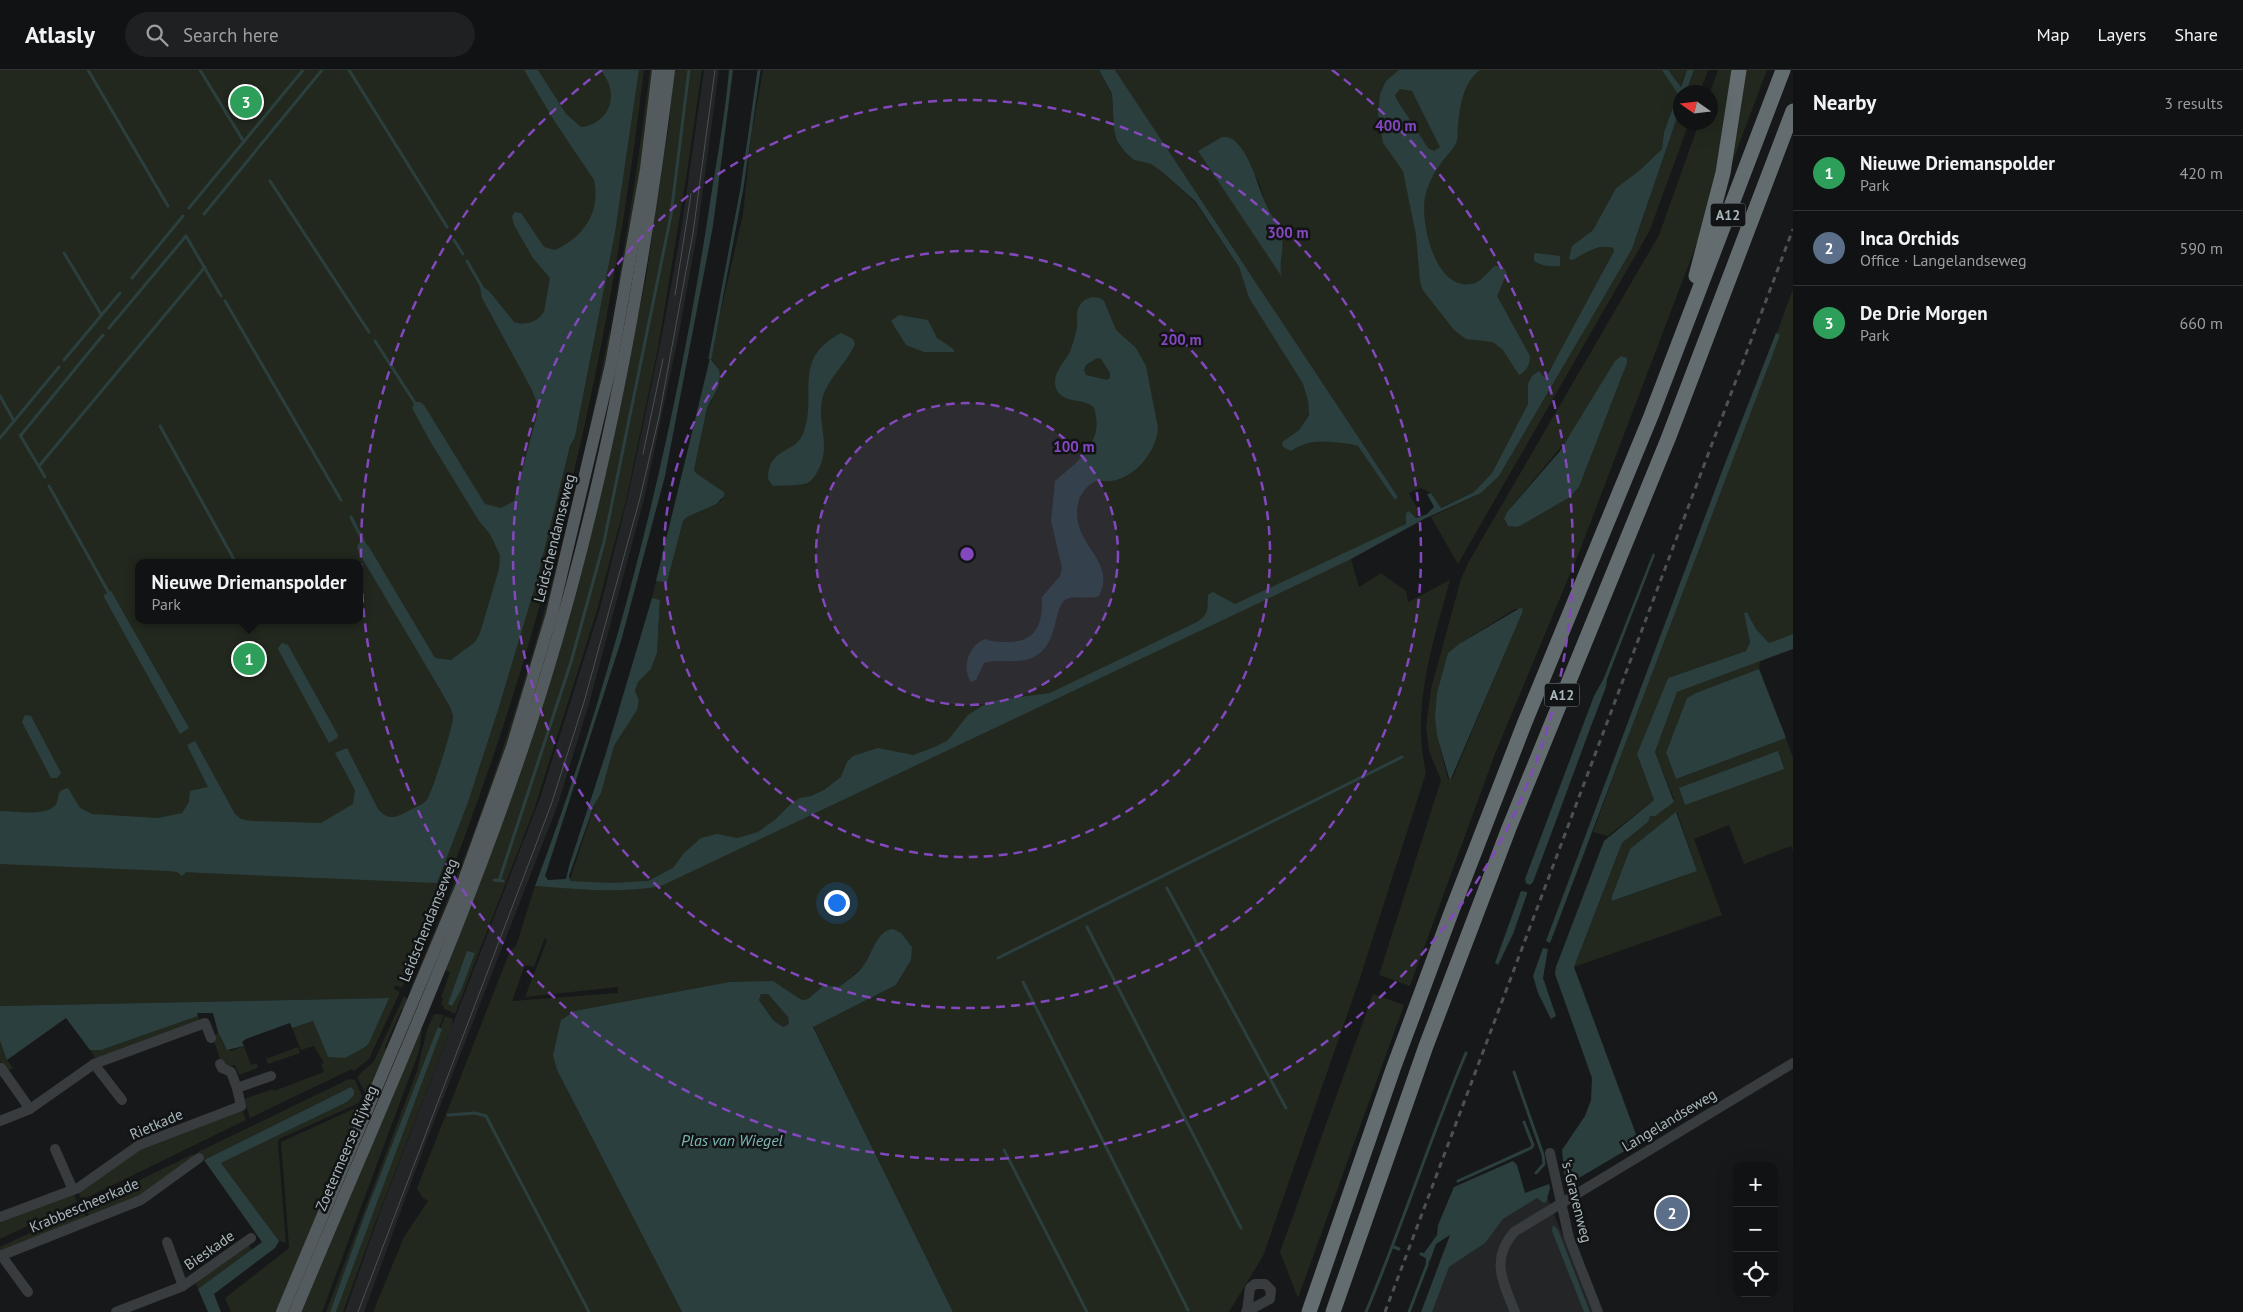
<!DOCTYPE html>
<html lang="en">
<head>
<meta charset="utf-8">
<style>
	body { margin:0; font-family:"PT Sans",sans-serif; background:#1e2021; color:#f1f3f6 }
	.controls { position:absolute; right:15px; bottom:15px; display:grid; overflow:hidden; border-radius:10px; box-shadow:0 5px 20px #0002 }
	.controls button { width:45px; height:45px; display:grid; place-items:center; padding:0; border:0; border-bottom:1px solid #303233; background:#111213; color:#f1f3f6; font:25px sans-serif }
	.compass { position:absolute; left:1673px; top:15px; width:45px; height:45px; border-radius:50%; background:#111213; box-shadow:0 5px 20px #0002; rotate:284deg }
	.you { position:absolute; left:836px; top:832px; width:18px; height:18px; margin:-12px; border:4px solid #fff; border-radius:50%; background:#1a73e8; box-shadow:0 0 0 8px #1a73e833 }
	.badge { display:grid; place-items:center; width:32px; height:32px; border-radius:50%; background:#ff4b29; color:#fff; font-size:16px; font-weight:700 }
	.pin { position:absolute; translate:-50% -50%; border:2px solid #fff; box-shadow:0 1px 5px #0006 }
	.popup { position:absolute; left:135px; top:489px; width:228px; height:65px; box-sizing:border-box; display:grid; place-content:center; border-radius:10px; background:#111213; filter:drop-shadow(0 1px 4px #0005); font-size:16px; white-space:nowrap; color:#9c9ea0 }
	.popup b { font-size:19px; color:#f1f3f6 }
	.popup::after { content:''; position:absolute; left:50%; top:100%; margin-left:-10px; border:10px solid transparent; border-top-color:#111213 }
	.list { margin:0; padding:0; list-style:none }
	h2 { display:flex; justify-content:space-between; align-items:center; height:65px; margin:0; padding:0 20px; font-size:21px }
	h2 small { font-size:16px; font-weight:400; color:#9c9ea0 }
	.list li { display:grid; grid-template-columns:32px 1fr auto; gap:15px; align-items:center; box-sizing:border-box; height:75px; padding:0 20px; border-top:1px solid #303233 }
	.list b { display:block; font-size:19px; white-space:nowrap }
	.list p { margin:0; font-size:16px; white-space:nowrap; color:#9c9ea0 }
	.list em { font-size:16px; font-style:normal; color:#9c9ea0 }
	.icon { flex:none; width:28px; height:28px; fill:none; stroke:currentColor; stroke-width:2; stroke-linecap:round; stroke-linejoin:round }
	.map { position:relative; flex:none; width:1793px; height:1242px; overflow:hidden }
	header { display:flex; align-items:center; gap:30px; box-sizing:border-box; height:70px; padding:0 25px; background:#111213; border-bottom:1px solid #303233 }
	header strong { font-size:24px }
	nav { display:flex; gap:28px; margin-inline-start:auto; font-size:18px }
	.search { width:350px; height:45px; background:#1e2021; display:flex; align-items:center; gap:12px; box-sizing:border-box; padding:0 18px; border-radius:28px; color:#9c9ea0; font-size:19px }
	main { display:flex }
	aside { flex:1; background:#111213 }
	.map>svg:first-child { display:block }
	.built { fill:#232527 }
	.green { fill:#22281e; fill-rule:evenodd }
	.water { fill:#2b3f3e; fill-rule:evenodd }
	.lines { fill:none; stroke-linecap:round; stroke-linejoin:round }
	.stream { stroke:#2b3f3e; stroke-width:3 }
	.minor { stroke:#383c3f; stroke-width:10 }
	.major { stroke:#535b5e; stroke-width:12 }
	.highway { stroke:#636d70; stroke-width:15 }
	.tram { stroke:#4a5254; stroke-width:1 }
	.rail { stroke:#4a5254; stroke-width:3; stroke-dasharray:6 5; stroke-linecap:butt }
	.ring { fill:none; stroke:#8448be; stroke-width:2.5; stroke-dasharray:9 6 }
	.labels { text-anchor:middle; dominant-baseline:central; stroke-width:5; stroke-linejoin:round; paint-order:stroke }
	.shield { fill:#121314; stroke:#7b8689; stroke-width:1 }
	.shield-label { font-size:14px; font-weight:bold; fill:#a8b7bb }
	.street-label { font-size:15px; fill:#a8b7bb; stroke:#121314 }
	.water-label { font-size:16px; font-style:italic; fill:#7cb9b6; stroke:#121314 }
	.centre { fill:#8448be; stroke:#121314; stroke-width:2.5 }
	.ring-label { font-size:15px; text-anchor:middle; font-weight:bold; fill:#8448be; stroke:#121314; stroke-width:5; stroke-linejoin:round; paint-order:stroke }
</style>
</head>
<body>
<header>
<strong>Atlasly</strong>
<div class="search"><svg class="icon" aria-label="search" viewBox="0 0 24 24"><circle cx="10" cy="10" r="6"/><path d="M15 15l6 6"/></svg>Search here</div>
<nav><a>Map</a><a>Layers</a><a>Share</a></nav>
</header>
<main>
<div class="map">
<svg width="1793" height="1242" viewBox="0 0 1793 1242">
	<rect width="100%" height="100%" fill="#171819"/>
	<g class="built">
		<polygon points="704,0 719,0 697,164 678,268 644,429 589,634 557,737 423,1080 364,1242 345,1242 379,1145 540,728 600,538 628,426 662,265 681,161"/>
		<polygon points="1545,1121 1593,1242 1428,1242 1457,1168"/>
	</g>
	<g class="green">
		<path d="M0,0H628L623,47L428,812L436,813C494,672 532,523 570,376L575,367L615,163L639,0H644C613,259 557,518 466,763C447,815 424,867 402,918L395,915L394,919L400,922L369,989L354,1001L352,999L250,1048L244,1029L273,1019L274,1021L324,1002L321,994L324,993L314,976L301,980L292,958L313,951L328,987H342L369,973L388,928L0,936ZM139,493H359V550H139Z"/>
		<path d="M650,0H656L629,182L618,218L610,260L609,292L566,478L492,725L413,922L410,921C429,875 448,829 466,783C560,532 617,266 650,0Z"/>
		<polygon points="674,0 702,0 686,109 658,278 626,431 610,490 596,544 534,740 455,944 443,938 444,936 441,935 443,929 441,928 450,902 441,899 478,813 614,363 646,207 669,53"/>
		<path d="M763,0H1099L1112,25L1114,60L1117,71L1125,82L1134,90L1151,94L1161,101L1194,131L1239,197L1249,228L1303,314L1308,331L1309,344L1299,360L1282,372L1291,381C1297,377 1306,373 1314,372C1323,371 1351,373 1359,376L1395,430L1398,427L1115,0H1687L1664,62L1662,79L1640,100L1616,118L1593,160L1572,176V190C1585,183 1599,173 1614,178V181L1554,294L1544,307L1528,314V334L1492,403L1474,422L1440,438L1431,423L1421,418L1409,423L1421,446L1414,447L1409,441L1407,453L1343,492L1351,489L1359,517L1381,503L1406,521L1408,532L1450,510C1433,574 1411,636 1426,703L1360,908L1263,1186L1229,1242H953L813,956L896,915L911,890L871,883L863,897L839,917L824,915L808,929L802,930L781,916L672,923L574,941L561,950L557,1000L682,1242H373L404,1167L428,1131L422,1127L417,1118L510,881L516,876L535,816L567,818L614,676L637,640L639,630L635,621L638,612L651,599L657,583L660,530L652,528L656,511H667L683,451L687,447L722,430L724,422L697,404L694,400L707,338L712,331L715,293L710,288L743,144L751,67ZM1237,72L1259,113L1266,134L1277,155L1280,204ZM545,868L547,870L525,927L618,917V923L512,931L525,895L534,897Z"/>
		<polygon points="1694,0 1708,0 1700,22 1686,22"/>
		<path d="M1718,0H1735L1722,85L1705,152L1580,480L1495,684L1410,916L1379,905L1441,710L1429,681L1426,657L1431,619L1461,509L1468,493L1659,165L1699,53L1710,52V22ZM1624,301L1579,417L1570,427L1520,456L1516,457L1508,456L1504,450L1507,442ZM1515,539H1523L1453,707L1451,710L1448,709L1437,666L1436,636L1448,583L1459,574Z"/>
		<polygon points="1743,0 1767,0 1727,106"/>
		<polygon points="1680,39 1680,52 1689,53 1650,160 1458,494 1431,447 1481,423 1499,406 1632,179"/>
		<polygon points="1793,219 1793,564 1769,573 1756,559 1747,542 1744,543 1750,572 1746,581 1668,608 1637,684 1654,730 1608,766 1593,762"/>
		<path d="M1760,591L1759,599L1687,628L1666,684L1676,709L1786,668L1793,688V781L1791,776L1744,794L1729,755L1694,769L1722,845L1574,897L1622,773L1648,752L1650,746L1674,729L1655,682L1677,622ZM1677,742L1697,801L1613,831L1612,826L1630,779Z"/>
		<polygon points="761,924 768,924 788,947 789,954 783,957 773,950 759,930"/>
		<polygon points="1373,924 1404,935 1298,1228 1280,1182"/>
		<path d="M404,926L408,930L406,938L401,940L385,977L387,982L278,1242H231L225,1228L289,1178L281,1072L362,1035L367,1025L357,1008C360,1002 369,997 374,991Z"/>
		<polygon points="434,944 444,945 365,1144 330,1242 326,1242 417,1001 427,960"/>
		<polygon points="198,946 200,952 96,989 90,980 101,980"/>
		<polygon points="445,946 453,949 452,956 376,1151 343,1242 336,1242"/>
		<polygon points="419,957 422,960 419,981 322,1242 299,1242"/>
		<polygon points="218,962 224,975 231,981 244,976 251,995 257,993 258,998 239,1005 235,995 227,997 222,995 213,968"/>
		<polygon points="0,971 7,990 13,998 6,1002 0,990"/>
		<polygon points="298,977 300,983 268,994 266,989"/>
		<polygon points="349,1009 355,1010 362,1026 359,1033 279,1069 278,1072 286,1173 279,1171 221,1093 347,1032 354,1025 354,1020 351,1017 204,1090 198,1082"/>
		<polygon points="242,1040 246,1050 82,1130 78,1122 140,1077"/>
		<polygon points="193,1084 195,1087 140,1127 89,1146 85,1137"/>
		<polygon points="73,1123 77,1132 0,1169 0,1151"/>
		<polygon points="83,1138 86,1147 0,1182 0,1177"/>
		<polygon points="248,1174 252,1180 198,1219 195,1213"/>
	</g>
	<g class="water">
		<path d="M524,0H538L566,44L581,57C600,56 615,38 610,18C609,12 604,5 601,0H639L615,163L575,367L570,376L536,513L498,640L468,732L437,813L203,803L186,802L182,806L177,802L169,801L0,794V741C15,741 40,746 52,738C63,732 52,721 68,718L80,738L92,744L158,748L182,743L189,732L190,721L208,717L187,675L195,671L235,744L241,749L251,751L321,753L353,734L355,720L335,683L347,678L378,739C389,752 397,747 410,740C415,737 423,735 427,730C432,722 454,655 453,646C452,638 445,629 441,621L359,483L357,476L360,472L365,473L369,477L435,588L451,590L475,572L480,563L499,499L500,485L490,464L479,451L430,371L412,338L415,332H420L424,335L485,434L501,438L514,431L537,345L538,336L532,320L482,228L480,217L482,216L489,221L514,252C526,256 537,252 544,242L550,208L533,188L514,155L512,146L515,142L521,143L544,177L555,180C583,167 601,143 594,110L555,52Z"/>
		<path d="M729,0H733L713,156L665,406L621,571L545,806L548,810L566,809L569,796L605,686L652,528L660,530L657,583L651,599L638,612L635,621L639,630L637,640L614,676L601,723L594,735L569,806L570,811L612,813L648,811L673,798L684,783L701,768L717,764L737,768L758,762L776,749L792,733L800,728L811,726L824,720L841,707L847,692L853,686L878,678L913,685L935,677L948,670L968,645L982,636L998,630L1050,623L1195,553C1210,544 1207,541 1208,525L1213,522L1235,534L1406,454V443L1409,441L1416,448L1427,444L1434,437L1427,424L1431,423L1441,438L1474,422L1492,403L1528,334V314L1532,306L1539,301L1544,307L1549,302L1614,181L1613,178C1599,173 1585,183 1573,190L1569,189L1572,176L1593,160L1616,118L1640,100L1662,79L1664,62L1678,24L1662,0H1668L1681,17L1687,0H1694L1686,22H1680V39L1632,179L1499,406L1481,423L1424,449L1351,489L1284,521L661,816C620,824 577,819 535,816C616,601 673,373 708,146C715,98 725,49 729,0Z"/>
		<path d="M1099,0H1115L1398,427L1395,430L1358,376C1351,373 1323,371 1314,372C1306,373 1297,377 1291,381L1283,377L1282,372L1299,360L1309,345L1308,331L1303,314L1249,228L1239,197L1195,131L1161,101L1151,94L1134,90L1125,82L1117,71L1114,60L1112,24Z"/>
		<path d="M1399,0H1480C1463,13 1460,35 1458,55C1457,60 1458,66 1457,70C1455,79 1446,85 1442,92C1435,101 1429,112 1426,123C1418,148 1435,226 1475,213C1483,210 1488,201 1495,196L1503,197L1507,203L1497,226L1530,286C1530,294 1527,301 1519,305L1503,280L1493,272L1466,269L1454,260L1422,219L1420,211L1416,165L1403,101L1383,73L1378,44L1380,24L1386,11ZM1400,19L1412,21L1440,77L1434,81L1428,78L1397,30L1395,25Z"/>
		<path d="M1222,67C1228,67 1232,68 1236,72C1252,88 1257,115 1266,134C1271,146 1280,156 1282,169C1284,181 1278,194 1282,207L1198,81Z"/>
		<path d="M1536,183L1560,186V196C1551,197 1542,196 1534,191V184Z"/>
		<path d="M1093,227L1100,228L1104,231L1116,260L1136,278L1146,296L1158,358C1157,381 1135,408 1111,411C1106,412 1100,410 1096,411C1090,413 1083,421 1080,427C1064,473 1119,487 1099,526C1089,530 1073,524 1065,530C1053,539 1059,574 1034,587C1018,595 1000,588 984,593L976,610L971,612C961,597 969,575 985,569C993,572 999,572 1008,572C1037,572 1043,553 1042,527L1060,506L1062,498L1051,451L1055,411C1074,395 1101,375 1096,347C1095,341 1095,337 1089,334C1078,329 1061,332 1056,318C1051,303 1066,292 1071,279C1073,273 1076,264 1077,257C1078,249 1075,242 1080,235C1083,230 1088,228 1093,227ZM1097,288L1101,289L1110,303V308L1107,310L1086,305L1084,300L1086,295Z"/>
		<polygon points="899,245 928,250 937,268 952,278 955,282 924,282 906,275 891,251"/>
		<path d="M841,263L853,269L855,274C847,293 826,310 822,330C817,357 833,377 816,404C813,409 809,413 804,414C795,416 783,415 773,416L768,409C768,377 795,384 803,364C819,324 790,290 841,263Z"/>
		<polygon points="1776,263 1780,265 1550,873 1546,871 1724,396"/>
		<polygon points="1621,286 1627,288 1627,293 1579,417 1570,427 1520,456 1516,457 1508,456 1504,449 1507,442 1560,381 1615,291"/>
		<polygon points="710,288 719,300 720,306 718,317 707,338 694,400 697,404 724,422 724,426 716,434 687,447 683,451 667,512 656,511"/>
		<path d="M1653,483L1655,485L1607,609L1606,617C1581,681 1558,747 1533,812L1530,815L1526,813L1525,809L1594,626L1604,608Z"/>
		<polygon points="111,521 189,658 180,664 104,527 104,525"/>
		<polygon points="1520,538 1523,539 1522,543 1450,711 1437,666 1435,647 1437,623 1448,583 1459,574"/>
		<polygon points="1747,542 1756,559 1769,573 1793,564 1793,579 1677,622 1655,682 1674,732 1655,746 1650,746 1648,752 1622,773 1574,897 1637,1067 1642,1067 1694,1037 1696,1039 1572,1112 1565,1112 1562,1080 1585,1046 1591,1030 1592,1008 1555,904 1556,897 1604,771 1654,730 1637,684 1668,608 1746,581 1750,572 1744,543"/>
		<polygon points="282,573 288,575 338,665 337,668 329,673 279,581 278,578"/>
		<polygon points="1759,599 1786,668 1676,709 1666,683 1687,628 1696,623"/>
		<polygon points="25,645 31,646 61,703 57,708 51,708 22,652"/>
		<polygon points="1778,681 1784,699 1685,735 1679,718"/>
		<polygon points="1676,742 1697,801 1612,831 1612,826 1630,779"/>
		<polygon points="1521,821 1527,822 1527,824 1513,864 1498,895 1495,893"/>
		<path d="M893,859L901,863L912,877L911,890L896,915L813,957L953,1242H682L557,1000L553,985L561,950L574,941L730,912L773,911L802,930L808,929L824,915L839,917C847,910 858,904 864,895C872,884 877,860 893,859ZM761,924H768L788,947L789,954L783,957L773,950L759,930Z"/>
		<polygon points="1543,878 1548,879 1543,908 1556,946 1551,949 1538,923 1533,906"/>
		<polygon points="467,881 475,883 461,920 452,936 448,934"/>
		<polygon points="389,928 369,973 365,977 345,988 328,987 313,951 292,958 290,953 246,969 242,972 244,976 227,980 218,962 213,943 197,943 198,946 101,980 90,980 66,948 7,990 0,971 0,936"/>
		<polygon points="438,957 442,959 336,1242 330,1242 365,1144"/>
		<polygon points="351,1017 354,1020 354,1025 347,1032 221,1093 279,1171 275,1178 214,1224 221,1242 208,1242 198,1219 262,1172 204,1090"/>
		<polygon points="1513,1091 1517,1095 1525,1123 1549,1114 1550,1118 1546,1132 1544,1133 1537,1128 1503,1149 1485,1173 1449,1197 1432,1242 1421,1242 1450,1165 1436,1174 1430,1191 1422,1186 1437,1165 1438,1155 1454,1117"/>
		<polygon points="1553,1155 1558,1160 1590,1242 1584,1242 1552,1161"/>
	</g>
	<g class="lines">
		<g class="stream">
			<polyline points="88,0 168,136"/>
			<polyline points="200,0 244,72"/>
			<polyline points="349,0 447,157"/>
			<polyline points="270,111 369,262"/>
			<polyline points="189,138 303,0"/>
			<polyline points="204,144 322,0"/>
			<polyline points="454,170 463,184"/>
			<polyline points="64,183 101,244"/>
			<polyline points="467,191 483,219"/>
			<polyline points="132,208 183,146"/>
			<polyline points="225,231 341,430"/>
			<polyline points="109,258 186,166 221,226"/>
			<polyline points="375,271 417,336"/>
			<polyline points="710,288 742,118 759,0"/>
			<polyline points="64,290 120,223"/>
			<polyline points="0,326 14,351"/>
			<polyline points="160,356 236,493"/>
			<polyline points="20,365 45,407"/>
			<polyline points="21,365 103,265"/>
			<polyline points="0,368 59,297"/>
			<polyline points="39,396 205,197"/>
			<polyline points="49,416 110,525"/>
			<polyline points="351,447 366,477"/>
			<polyline points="494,810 503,811"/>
			<polyline points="499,811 571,592 604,472 671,145 689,0"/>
			<polyline points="1167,818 1286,1038"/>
			<polyline points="1087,857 1241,1158"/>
			<polyline points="998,888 1402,687"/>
			<polyline points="1023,912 1188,1240"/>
			<polyline points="1514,1002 1543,1085 1544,1094 1536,1103"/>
			<polyline points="448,1045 475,1043 486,1046 589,1242"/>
			<polyline points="1004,1080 1087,1242"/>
			<polyline points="1458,1111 1531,1078 1533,1075 1524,1052"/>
			<polyline points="1394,1177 1399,1179"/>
			<path d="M1366,1242C1402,1157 1430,1068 1466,983"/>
			<polyline points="1409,1242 1427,1195 1428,1186 1421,1184"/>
		</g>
		<g class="minor">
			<polyline points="94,994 122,1030"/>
			<polyline points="220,994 222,998 231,1002 237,1018"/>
			<polyline points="1,998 30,1039"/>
			<polyline points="0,1051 30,1039 94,994 205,953 211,968"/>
			<polyline points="55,1079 73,1120"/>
			<polyline points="1550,1083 1569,1168 1598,1242"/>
			<polyline points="0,1147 78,1118 139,1075 241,1036 237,1018 271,1006"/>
			<polyline points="167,1172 183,1216"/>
			<polyline points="1,1185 28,1222"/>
			<polyline points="0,1186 141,1130 199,1088"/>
			<polyline points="116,1242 183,1216 251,1168"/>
			<polyline points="1246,1242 1270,1229 1271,1220 1265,1214 1255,1214 1250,1218 1247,1241"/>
			<path d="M1515,1242C1503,1212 1490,1190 1514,1162L1793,993"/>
		</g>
		<g class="major">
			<polyline points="282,1242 464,810 512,677 552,544 611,295 646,99 658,0"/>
			<path d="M295,1242C382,1033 478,826 545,609C606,411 644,205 669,0"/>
		</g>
		<g class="highway">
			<polyline points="1696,206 1723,103 1739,0"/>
			<polyline points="1309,1242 1393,999 1451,843 1525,652 1651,346 1783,0"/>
			<polyline points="1333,1242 1426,976 1509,758 1668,369 1793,41"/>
		</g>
		<g class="tram">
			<polyline points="675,225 691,124"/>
			<polyline points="643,384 663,289"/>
			<polyline points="358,1242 551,735 584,632 640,428 659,347 693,163 715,0"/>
		</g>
		<polyline class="rail" points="1385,1242 1793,159"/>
	</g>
	<circle cx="967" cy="484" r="151" fill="#8448be" fill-opacity=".12"/>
	<g class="ring">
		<circle cx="967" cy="484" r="151"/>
		<circle cx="967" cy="484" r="303"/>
		<circle cx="967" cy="484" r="454"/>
		<path d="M1332 0A606 606 0 1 1 602 0"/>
	</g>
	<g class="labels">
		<g class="shield">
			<rect x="1710.5" y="133.5" width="35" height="23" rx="4"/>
			<rect x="1544.5" y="613.5" width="35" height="23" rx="4"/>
		</g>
		<g class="shield-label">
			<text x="1728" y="145">A12</text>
			<text x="1562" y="625">A12</text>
		</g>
		<g class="street-label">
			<text transform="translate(554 468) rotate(-76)">Leidschendamseweg</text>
			<text transform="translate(428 850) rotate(-68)">Leidschendamseweg</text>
			<text transform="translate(1669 1050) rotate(-31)">Langelandseweg</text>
			<text transform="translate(156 1054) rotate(-23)">Rietkade</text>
			<text transform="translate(346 1078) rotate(-67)">Zoetermeerse Rijweg</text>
			<text transform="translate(1577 1131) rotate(76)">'s-Gravenweg</text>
			<text transform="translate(84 1135) rotate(-23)">Krabbescheerkade</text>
			<text transform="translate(209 1180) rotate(-35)">Bieskade</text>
		</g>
		<g class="water-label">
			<text x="732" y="1070">Plas van Wiegel</text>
		</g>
	</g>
	<circle cx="967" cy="484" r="8" class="centre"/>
	<g class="ring-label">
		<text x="1396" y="61">400 m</text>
		<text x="1288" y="168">300 m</text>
		<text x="1181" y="275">200 m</text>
		<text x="1074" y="382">100 m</text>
	</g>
</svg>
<div class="controls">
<button>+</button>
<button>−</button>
<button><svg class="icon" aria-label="locate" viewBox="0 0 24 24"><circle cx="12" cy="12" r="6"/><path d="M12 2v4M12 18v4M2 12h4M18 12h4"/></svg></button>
</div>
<svg class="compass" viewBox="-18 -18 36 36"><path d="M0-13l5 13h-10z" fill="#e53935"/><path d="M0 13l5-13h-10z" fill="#9c9ea0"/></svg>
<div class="you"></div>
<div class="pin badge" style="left:249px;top:589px;background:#2e9e5b">1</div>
<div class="popup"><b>Nieuwe Driemanspolder</b>Park</div>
<div class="pin badge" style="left:1672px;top:1143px;background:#5c6f8a">2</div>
<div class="pin badge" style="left:246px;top:32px;background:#2e9e5b">3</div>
</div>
<aside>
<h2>Nearby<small>3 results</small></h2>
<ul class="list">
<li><span class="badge" style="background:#2e9e5b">1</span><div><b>Nieuwe Driemanspolder</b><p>Park</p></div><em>420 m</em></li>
<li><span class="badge" style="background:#5c6f8a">2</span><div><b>Inca Orchids</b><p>Office · Langelandseweg</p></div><em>590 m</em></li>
<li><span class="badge" style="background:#2e9e5b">3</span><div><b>De Drie Morgen</b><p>Park</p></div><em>660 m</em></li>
</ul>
</aside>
</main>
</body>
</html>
